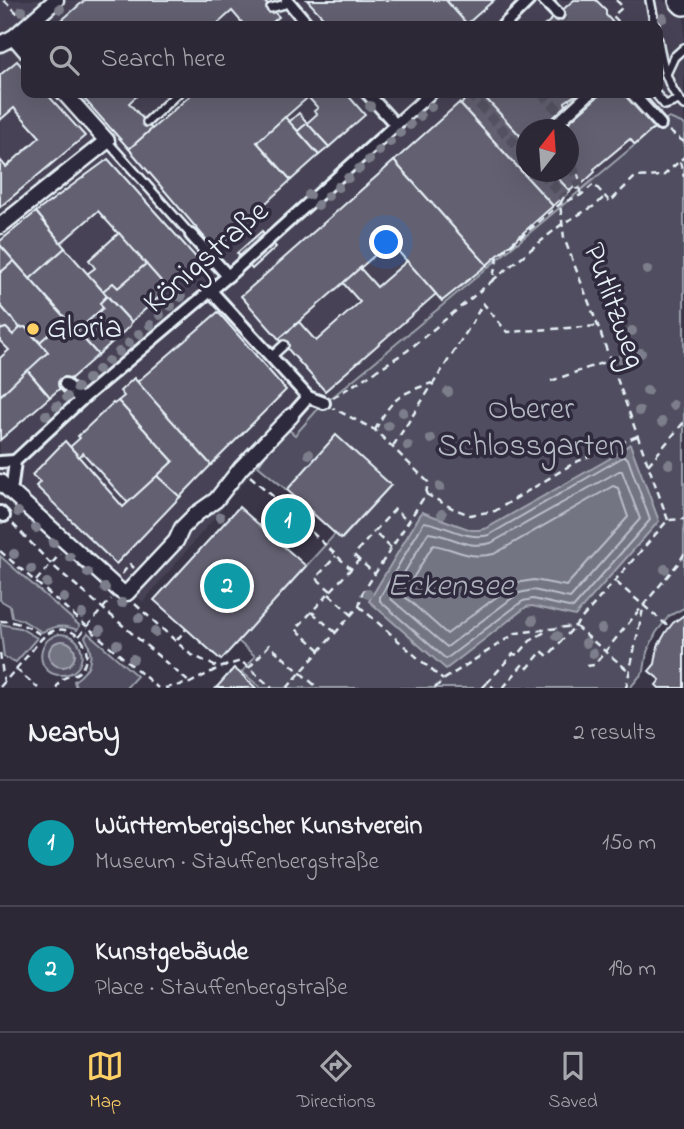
<!DOCTYPE html>
<html lang="en">
<head>
<meta charset="utf-8">
<style>
	body { margin:0; font-family:"Indie Flower",sans-serif; background:#34303e; color:#f1f3f6 }
	.compass { position:absolute; left:516px; top:119px; width:63px; height:63px; border-radius:50%; background:#2c2836; box-shadow:0 7px 28px #0002; rotate:17deg }
	.you { position:absolute; left:387px; top:243px; width:24px; height:24px; margin:-18px; border:5px solid #fff; border-radius:50%; background:#1a73e8; box-shadow:0 0 0 10px #1a73e833 }
	.badge { display:grid; place-items:center; width:46px; height:46px; border-radius:50%; background:#ffd166; color:#fff; font-size:23px; font-weight:700 }
	.pin { position:absolute; translate:-50% -50%; border:4px solid #fff; box-shadow:0 2px 7px #0006 }
	.list { margin:0; padding:0; list-style:none }
	h2 { display:flex; justify-content:space-between; align-items:center; height:91px; margin:0; padding:0 28px; font-size:30px }
	h2 small { font-size:23px; font-weight:400; color:#a6a6ad }
	.list li { display:grid; grid-template-columns:46px 1fr auto; gap:21px; align-items:center; box-sizing:border-box; height:126px; padding:0 28px; border-top:2px solid #484451 }
	.list b { display:block; font-size:26px; white-space:nowrap }
	.list p { margin:0; font-size:23px; white-space:nowrap; color:#a6a6ad }
	.list em { font-size:23px; font-style:normal; color:#a6a6ad }
	.icon { flex:none; width:38px; height:38px; fill:none; stroke:currentColor; stroke-width:2; stroke-linecap:round; stroke-linejoin:round }
	.map { position:relative; flex:none; width:684px; height:688px; overflow:hidden }
	.search { position:absolute; background:#2c2836; box-shadow:0 7px 28px #0002; left:21px; right:21px; top:21px; height:77px; display:flex; align-items:center; gap:18px; box-sizing:border-box; padding:0 24px; border-radius:14px; color:#a6a6ad; font-size:26px }
	.sheet { height:343px; background:#2c2836 }
	nav { display:flex; justify-content:space-around; align-items:center; box-sizing:border-box; height:98px; border-top:2px solid #484451; background:#2c2836; font-size:19px; color:#a6a6ad }
	nav a { display:grid; justify-items:center; gap:4px }
	nav .on { color:#ffd166 }
	.map>svg:first-child { display:block }
	.built { fill:#464354; fill-rule:evenodd }
	.green { fill:#504e5f; stroke:#9ca0ac; stroke-width:2 }
	.water { fill:#737482; stroke:#a2a6b1; stroke-width:2 }
	.lines { fill:none; stroke-linecap:round; stroke-linejoin:round }
	.shore { stroke:#b9bfc9; stroke-width:2 }
	.building { fill:#636171; stroke:#e8f1f8; stroke-width:2 }
	.pedestrian-tunnel { stroke:#545262; stroke-width:10; stroke-dasharray:10 5; stroke-linecap:butt }
	.service-casing { stroke:#e8f1f8; stroke-width:12 }
	.pedestrian-casing { stroke:#e8f1f8; stroke-width:16 }
	.minor-casing { stroke:#e8f1f8; stroke-width:19 }
	.primary-casing { stroke:#e8f1f8; stroke-width:28 }
	.path { stroke:#e8f1f8; stroke-width:2.5; stroke-dasharray:7 5; stroke-linecap:butt }
	.service { stroke:#2f2a3d; stroke-width:7 }
	.pedestrian { stroke:#2f2a3d; stroke-width:10 }
	.minor { stroke:#2f2a3d; stroke-width:14 }
	.primary { stroke:#2f2a3d; stroke-width:23 }
	.tree { fill:#7d7e8b }
	.poi-dot { fill:#ffd166; stroke:#2f2a3d; stroke-width:2.5 }
	.labels { text-anchor:middle; dominant-baseline:central; stroke-width:7; stroke-linejoin:round; paint-order:stroke }
	.street-label { font-size:32px; fill:#e8f1f8; stroke:#2f2a3d }
	.poi-label { font-size:32px; fill:#e8f1f8; stroke:#2f2a3d; text-anchor:start }
	.park-label { font-size:32px; fill:#b3b8c2; stroke:#2f2a3d }
	.water-label { font-size:33px; font-style:italic; fill:#aeb2bd; stroke:#2f2a3d }
</style>
</head>
<body>
<div class="map">
<svg width="684" height="688" viewBox="0 0 684 688">
	<rect width="100%" height="100%" fill="#3a3648"/>
	<filter id="ink" filterUnits="userSpaceOnUse"><feTurbulence type="fractalNoise" baseFrequency=".0143" numOctaves="2"/><feDisplacementMap in="SourceGraphic" scale="14" xChannelSelector="R" yChannelSelector="G"/><feConvolveMatrix kernelMatrix="1 2 1 2 8 2 1 2 1" color-interpolation-filters="sRGB"/></filter>
	<g filter="url(#ink)">
		<path class="built" d="M0,0H663L684,18V124L669,118L660,124L318,409L295,436L289,431L270,448L258,466L143,602L10,479L0,473ZM26,26H658V93H26ZM526,130H568V172H526Z"/>
		<g class="green">
			<polygon points="669,118 684,124 684,608 669,616 656,633 647,652 644,671 630,688 261,688 242,672 255,656 238,641 335,534 342,539 391,485 336,436 287,490 258,466 270,448 289,430 295,435 318,409 660,124"/>
			<path d="M0,556L80,626L77,630C64,624 54,626 42,632L22,620L12,617L10,606L0,600Z"/>
			<polygon points="0,624 20,628 37,638 16,662 4,657"/>
			<path d="M88,633L137,676L126,688H76L74,681C91,670 95,655 85,637Z"/>
			<path d="M59,634C90,634 88,676 61,675C36,675 34,640 59,634Z"/>
		</g>
		<g class="water">
			<polygon points="630,444 659,521 575,616 532,606 526,607 446,669 369,601 422,512 471,530 479,530 487,528 609,459"/>
			<circle cx="62" cy="654" r="13"/>
		</g>
		<g class="lines">
			<g class="shore">
				<path d="M623,457H626L628,459L650,520L573,608L533,599L523,601L446,659L380,601V597L424,522C447,525 466,541 489,535Z"/>
				<path d="M622,471L640,519L570,598L533,590L519,593L447,647L391,599V595L428,533C453,535 464,550 491,543L619,471Z"/>
				<path d="M613,486L618,488L628,517L566,586L534,580L515,583L447,634L404,596V593L433,545C458,549 467,560 494,554Z"/>
			</g>
		</g>
		<g class="building">
			<polygon points="85,0 263,0 279,17 268,26 245,26 232,11 215,26 55,26"/>
			<polygon points="307,0 446,0 467,24 465,26 331,26"/>
			<polygon points="448,0 494,0 467,24 447,1"/>
			<polygon points="574,0 596,0 606,10 606,15 616,26 544,26"/>
			<polygon points="17,61 26,71 26,93 46,93 85,136 0,207 0,160 6,167 40,137 14,108 0,120 0,75"/>
			<polygon points="79,93 140,93 129,103 152,129 129,149"/>
			<polygon points="193,93 313,93 257,142 291,180 219,246 216,247 210,244 129,149"/>
			<polygon points="313,93 346,93 365,115 329,147 307,123 317,114 314,111 318,108 308,97"/>
			<polygon points="469,93 481,93 526,142 526,172 552,172 570,191 553,206 461,105"/>
			<polygon points="481,93 578,93 565,102 566,106 540,130 526,130 526,142"/>
			<polygon points="602,93 643,93 660,112 650,121 655,127 635,145 630,139 594,169 595,172 581,185 568,141 568,130 565,130 564,126"/>
			<polygon points="459,103 553,206 487,265 394,161"/>
			<polygon points="299,113 307,123 298,131 289,122"/>
			<polygon points="285,117 319,155 291,180 257,142"/>
			<polygon points="307,123 329,147 319,155 298,131"/>
			<polygon points="568,141 581,185 577,189 574,187 570,191 552,172 568,172"/>
			<polygon points="108,159 200,262 168,289 98,211 61,243 36,212"/>
			<polygon points="394,161 487,265 442,301 390,242 279,339 241,296"/>
			<polygon points="36,212 65,248 30,279 0,245 0,241"/>
			<polygon points="262,231 276,247 252,269 237,253"/>
			<polygon points="119,233 146,264 118,288 113,283 103,291 87,274 95,268 89,260"/>
			<polygon points="0,245 14,261 0,273"/>
			<polygon points="65,248 107,296 100,303 103,308 77,331 30,279"/>
			<polygon points="14,261 66,319 40,342 25,327 20,328 0,305 0,273"/>
			<polygon points="407,261 436,294 325,391 279,339 299,322 316,341 360,302 343,283 360,268 377,287"/>
			<polygon points="146,264 168,289 131,322 103,291 113,283 118,288"/>
			<polygon points="107,296 131,322 130,326 98,355 77,331 103,308 100,303"/>
			<polygon points="0,305 20,328 13,335 6,328 0,330"/>
			<polygon points="218,312 286,390 211,465 137,382"/>
			<polygon points="66,319 98,355 50,397 27,370 48,352 40,342"/>
			<polygon points="25,327 48,352 0,396 0,358 9,350 0,341 0,330 6,328 13,335 20,328"/>
			<polygon points="27,370 50,397 0,440 0,396"/>
			<polygon points="134,378 211,465 180,497 157,476 173,461 118,401 124,396 120,391"/>
			<polygon points="118,401 173,461 128,503 83,453 79,457 70,447 80,438 78,436 113,403 114,404"/>
			<polygon points="336,435 391,485 341,539 287,490"/>
			<polygon points="65,441 123,507 157,476 180,497 116,564 36,486 40,482 32,475"/>
			<polygon points="293,496 313,513 283,546 264,529"/>
			<polygon points="239,507 306,566 221,660 154,600"/>
			<polygon points="684,615 684,688 659,688 656,685 660,680 649,671 655,664 658,646 666,632 673,623"/>
			<polygon points="234,668 241,674 256,688 216,688"/>
		</g>
		<g class="lines">
			<g class="pedestrian-tunnel">
				<polyline points="558,14 569,26"/>
				<polyline points="469,93 526,156"/>
				<polyline points="541,93 560,112"/>
				<polyline points="562,128 562,130"/>
				<polyline points="568,151 579,187"/>
				<polyline points="541,172 564,197"/>
			</g>
			<defs>
				<g id="service">
					<polyline points="650,0 655,26"/>
					<polyline points="271,8 289,3"/>
					<path d="M658,40C662,63 667,88 684,105"/>
					<polyline points="666,74 674,57 684,48"/>
					<polyline points="655,93 665,105 679,100"/>
					<polyline points="147,122 178,93"/>
					<polyline points="107,141 191,235"/>
					<polyline points="271,357 284,345"/>
				</g>
				<g id="pedestrian">
					<polyline points="287,0 309,26"/>
					<polyline points="544,0 558,14"/>
					<polyline points="503,26 529,0"/>
					<polyline points="367,93 396,125"/>
					<polyline points="632,93 660,124"/>
					<polyline points="550,130 590,93"/>
					<polyline points="191,235 228,276"/>
					<polyline points="211,291 308,397 291,416"/>
					<polyline points="65,384 81,400"/>
					<polyline points="308,397 324,403"/>
					<polyline points="0,462 15,461"/>
					<polyline points="12,485 15,461 81,400 228,276 431,93"/>
					<polyline points="0,512 4,516"/>
				</g>
				<g id="minor">
					<polyline points="14,37 26,51"/>
					<polyline points="0,44 14,37 56,0"/>
					<polyline points="0,226 107,141 64,93"/>
					<polyline points="0,482 119,590 122,592 127,593 176,541 182,528 196,514 216,500 241,468 291,416"/>
				</g>
				<polyline id="primary" points="681,0 684,3"/>
			</defs>
			<use href="#service" class="service-casing"/>
			<use href="#pedestrian" class="pedestrian-casing"/>
			<use href="#minor" class="minor-casing"/>
			<use href="#primary" class="primary-casing"/>
			<g class="path">
				<polyline points="4,0 18,14"/>
				<polyline points="616,0 623,7 613,16 623,26"/>
				<polyline points="47,94 48,93"/>
				<polyline points="669,131 684,142"/>
				<polyline points="680,162 684,177"/>
				<polyline points="579,187 581,195"/>
				<polyline points="564,197 560,204 564,238 598,326 668,520"/>
				<polyline points="492,281 562,224 596,205 604,197"/>
				<polyline points="551,381 610,360"/>
				<polyline points="333,398 407,351 492,281 498,256 560,204 581,195 594,184 610,202 635,177 663,176 684,157"/>
				<path d="M375,430C392,398 399,394 432,383"/>
				<polyline points="393,446 471,325 483,303 507,332 598,326"/>
				<polyline points="648,465 684,422"/>
				<polyline points="250,476 284,506"/>
				<polyline points="426,494 452,508 470,515 495,511 574,463 637,436"/>
				<polyline points="13,524 51,564 190,683"/>
				<polyline points="303,524 351,569"/>
				<polyline points="391,548 374,532 395,509 408,522"/>
				<polyline points="0,551 158,688"/>
				<polyline points="359,560 354,555 374,532"/>
				<polyline points="122,574 130,564 134,568"/>
				<polyline points="36,581 60,554"/>
				<polyline points="616,582 669,627"/>
				<polyline points="331,591 316,578 336,556"/>
				<polyline points="329,594 352,615"/>
				<polyline points="135,604 190,654 219,668"/>
				<polyline points="359,606 443,680"/>
				<polyline points="312,612 336,633"/>
				<path d="M0,621C17,621 30,627 44,637"/>
				<polyline points="79,636 111,599"/>
				<polyline points="177,640 186,629"/>
				<polyline points="320,650 296,629 359,560 375,574"/>
				<polyline points="0,653 4,683"/>
				<polyline points="587,666 594,665 680,561 684,554"/>
				<polyline points="249,668 269,645 318,688"/>
				<polyline points="16,669 38,688"/>
				<polyline points="487,683 513,654 518,655 530,641 548,630"/>
				<path d="M0,687C10,676 19,665 29,654C35,647 40,639 47,634C68,620 95,642 84,665C78,677 71,674 62,679C59,682 58,685 56,688"/>
				<polyline points="165,688 190,683 219,668 241,661 272,688"/>
				<polyline points="287,688 359,606 362,594 426,494 428,482 375,430 333,408"/>
				<polyline points="435,688 443,680 516,633 575,626 668,520 684,519"/>
				<polyline points="482,688 487,683 494,688"/>
				<polyline points="503,688 523,664 528,668 542,651 548,656 575,626 630,672"/>
				<polyline points="626,688 643,609"/>
			</g>
			<use href="#service" class="service"/>
			<use href="#pedestrian" class="pedestrian"/>
			<use href="#minor" class="minor"/>
			<use href="#primary" class="primary"/>
		</g>
		<g class="tree">
			<circle cx="60" cy="9" r="5"/>
			<circle cx="22" cy="11" r="5"/>
			<circle cx="663" cy="18" r="5"/>
			<circle cx="370" cy="106" r="5"/>
			<circle cx="431" cy="107" r="5"/>
			<circle cx="420" cy="116" r="5"/>
			<circle cx="410" cy="125" r="5"/>
			<circle cx="400" cy="133" r="5"/>
			<circle cx="390" cy="142" r="5"/>
			<circle cx="379" cy="151" r="5"/>
			<circle cx="369" cy="160" r="5"/>
			<circle cx="359" cy="169" r="5"/>
			<circle cx="348" cy="178" r="5"/>
			<circle cx="338" cy="187" r="5"/>
			<circle cx="309" cy="195" r="5"/>
			<circle cx="328" cy="196" r="5"/>
			<circle cx="318" cy="205" r="5"/>
			<circle cx="647" cy="270" r="5"/>
			<circle cx="606" cy="288" r="5"/>
			<circle cx="181" cy="297" r="5"/>
			<circle cx="171" cy="306" r="5"/>
			<circle cx="160" cy="315" r="5"/>
			<circle cx="150" cy="325" r="5"/>
			<circle cx="632" cy="331" r="5"/>
			<circle cx="139" cy="334" r="5"/>
			<circle cx="129" cy="343" r="5"/>
			<circle cx="119" cy="352" r="5"/>
			<circle cx="641" cy="353" r="5"/>
			<circle cx="621" cy="359" r="5"/>
			<circle cx="108" cy="361" r="5"/>
			<circle cx="98" cy="370" r="5"/>
			<circle cx="88" cy="379" r="5"/>
			<circle cx="77" cy="388" r="5"/>
			<circle cx="647" cy="391" r="5"/>
			<circle cx="448" cy="392" r="5"/>
			<circle cx="67" cy="397" r="5"/>
			<circle cx="673" cy="405" r="5"/>
			<circle cx="57" cy="406" r="5"/>
			<circle cx="639" cy="411" r="5"/>
			<circle cx="403" cy="412" r="5"/>
			<circle cx="46" cy="415" r="5"/>
			<circle cx="662" cy="422" r="5"/>
			<circle cx="388" cy="426" r="5"/>
			<circle cx="431" cy="439" r="5"/>
			<circle cx="408" cy="446" r="5"/>
			<circle cx="309" cy="454" r="5"/>
			<circle cx="669" cy="464" r="5"/>
			<circle cx="440" cy="487" r="5"/>
			<circle cx="18" cy="512" r="5"/>
			<circle cx="442" cy="514" r="5"/>
			<circle cx="220" cy="517" r="5"/>
			<circle cx="36" cy="528" r="5"/>
			<circle cx="53" cy="543" r="5"/>
			<circle cx="14" cy="554" r="5"/>
			<circle cx="70" cy="557" r="5"/>
			<circle cx="31" cy="569" r="5"/>
			<circle cx="665" cy="569" r="5"/>
			<circle cx="88" cy="573" r="5"/>
			<circle cx="47" cy="583" r="5"/>
			<circle cx="105" cy="588" r="5"/>
			<circle cx="368" cy="594" r="5"/>
			<circle cx="64" cy="598" r="5"/>
			<circle cx="122" cy="603" r="5"/>
			<circle cx="82" cy="614" r="5"/>
			<circle cx="139" cy="618" r="5"/>
			<circle cx="533" cy="620" r="5"/>
			<circle cx="602" cy="629" r="5"/>
			<circle cx="100" cy="630" r="5"/>
			<circle cx="155" cy="632" r="5"/>
			<circle cx="557" cy="636" r="5"/>
			<circle cx="586" cy="643" r="5"/>
			<circle cx="117" cy="644" r="5"/>
			<circle cx="593" cy="653" r="5"/>
			<circle cx="133" cy="659" r="5"/>
		</g>
	</g>
	<circle class="poi-dot" cx="33" cy="329" r="7"/>
	<g class="labels">
		<g class="street-label">
			<text transform="translate(207 258) rotate(-41)">Königstraße</text>
			<text transform="translate(613 306) rotate(70)">Putlitzweg</text>
		</g>
		<g class="poi-label">
			<text x="47" y="329">Gloria</text>
		</g>
		<g class="park-label">
			<text x="531" y="410">Oberer<tspan x="531" dy="37">Schlossgarten</tspan></text>
		</g>
		<g class="water-label">
			<text x="450" y="587">Eckensee</text>
		</g>
	</g>
</svg>
<svg class="compass" viewBox="-18 -18 36 36"><path d="M0-13l5 13h-10z" fill="#e53935"/><path d="M0 13l5-13h-10z" fill="#a6a6ad"/></svg>
<div class="you"></div>
<div class="pin badge" style="left:288px;top:521px;background:#0f9aa8">1</div>
<div class="pin badge" style="left:227px;top:586px;background:#0f9aa8">2</div>
<div class="search"><svg class="icon" aria-label="search" viewBox="0 0 24 24"><circle cx="10" cy="10" r="6"/><path d="M15 15l6 6"/></svg>Search here</div>
</div>
<section class="sheet">
<h2>Nearby<small>2 results</small></h2>
<ul class="list">
<li><span class="badge" style="background:#0f9aa8">1</span><div><b>Württembergischer Kunstverein</b><p>Museum · Stauffenbergstraße</p></div><em>150 m</em></li>
<li><span class="badge" style="background:#0f9aa8">2</span><div><b>Kunstgebäude</b><p>Place · Stauffenbergstraße</p></div><em>190 m</em></li>
</ul>
</section>
<nav>
<a class="on"><svg class="icon" aria-label="map" viewBox="0 0 24 24"><path d="M3 6l6-2 6 2 6-2v14l-6 2-6-2-6 2zM9 4v14M15 6v14"/></svg>Map</a>
<a><svg class="icon" aria-label="directions" viewBox="0 0 24 24"><path d="M12 3l9 9-9 9-9-9zM9 14v-3h6M13 9l2 2-2 2"/></svg>Directions</a>
<a><svg class="icon" aria-label="saved" viewBox="0 0 24 24"><path d="M7 4h10v16l-5-4-5 4z"/></svg>Saved</a>
</nav>
</body>
</html>
